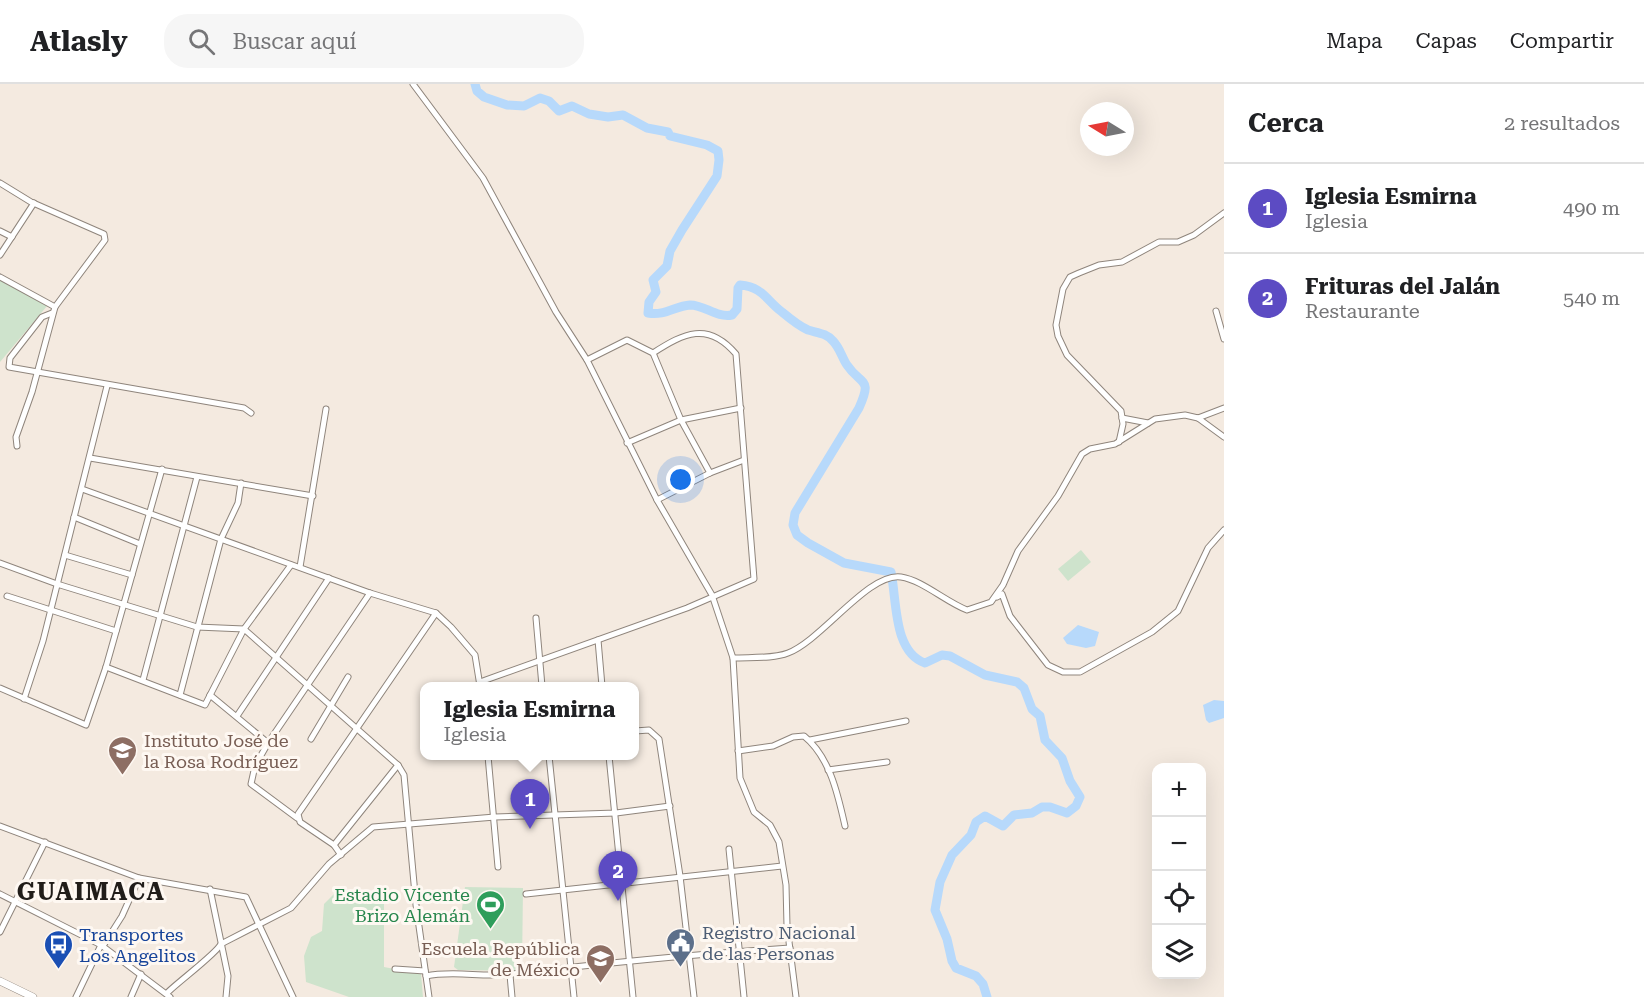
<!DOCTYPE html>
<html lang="es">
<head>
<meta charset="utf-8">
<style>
	body { margin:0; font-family:"Roboto Serif",serif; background:#f6f6f6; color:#202124 }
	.controls { position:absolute; right:18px; bottom:18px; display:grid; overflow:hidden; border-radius:12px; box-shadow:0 6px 24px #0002 }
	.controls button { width:54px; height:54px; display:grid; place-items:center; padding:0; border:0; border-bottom:2px solid #e0e0e0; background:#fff; color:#202124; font:30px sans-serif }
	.compass { position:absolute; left:1080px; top:18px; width:54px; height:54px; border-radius:50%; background:#fff; box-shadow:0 6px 24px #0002; rotate:280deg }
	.you { position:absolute; left:681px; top:396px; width:21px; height:21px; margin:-15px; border:4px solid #fff; border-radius:50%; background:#1a73e8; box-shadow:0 0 0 9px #1a73e833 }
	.badge { display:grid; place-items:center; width:39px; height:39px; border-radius:50%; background:#5c4bc3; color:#fff; font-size:20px; font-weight:700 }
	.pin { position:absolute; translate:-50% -50px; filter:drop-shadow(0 2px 3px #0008) }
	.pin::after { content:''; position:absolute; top:32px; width:21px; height:18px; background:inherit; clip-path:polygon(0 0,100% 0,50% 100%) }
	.popup { position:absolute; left:420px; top:598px; width:219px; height:78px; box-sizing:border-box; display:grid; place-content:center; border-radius:12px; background:#fff; filter:drop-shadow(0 2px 4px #0005); font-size:20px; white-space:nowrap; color:#757577 }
	.popup b { font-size:22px; color:#202124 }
	.popup::after { content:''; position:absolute; left:50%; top:100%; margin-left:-12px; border:12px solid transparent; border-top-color:#fff }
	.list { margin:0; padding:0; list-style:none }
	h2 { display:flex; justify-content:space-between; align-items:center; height:78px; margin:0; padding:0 24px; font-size:26px }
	h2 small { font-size:20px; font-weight:400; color:#757577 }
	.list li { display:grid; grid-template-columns:39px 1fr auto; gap:18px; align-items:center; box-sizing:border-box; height:90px; padding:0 24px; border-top:2px solid #e0e0e0 }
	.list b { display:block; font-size:22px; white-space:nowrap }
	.list p { margin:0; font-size:20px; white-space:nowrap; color:#757577 }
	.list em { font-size:20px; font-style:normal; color:#757577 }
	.icon { flex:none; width:33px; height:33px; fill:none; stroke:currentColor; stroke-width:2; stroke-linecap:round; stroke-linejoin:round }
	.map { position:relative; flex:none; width:1224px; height:913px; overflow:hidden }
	header { display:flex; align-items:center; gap:36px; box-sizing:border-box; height:84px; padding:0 30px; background:#fff; border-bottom:2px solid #e0e0e0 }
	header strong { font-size:28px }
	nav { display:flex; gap:33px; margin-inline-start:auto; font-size:21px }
	.search { width:420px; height:54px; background:#f6f6f6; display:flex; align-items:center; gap:15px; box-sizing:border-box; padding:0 21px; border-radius:24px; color:#757577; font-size:22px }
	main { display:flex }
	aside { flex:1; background:#fff }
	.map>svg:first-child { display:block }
	.green { fill:#cee3cc }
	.water { fill:#b7d9fb }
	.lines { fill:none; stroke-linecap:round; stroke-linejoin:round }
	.river { stroke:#b7d9fb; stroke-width:9 }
	.street-casing { stroke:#8f857c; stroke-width:7 }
	.secondary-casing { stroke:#8f857c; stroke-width:8 }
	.street { stroke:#fff; stroke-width:5 }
	.secondary { stroke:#fff; stroke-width:7 }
	.labels { text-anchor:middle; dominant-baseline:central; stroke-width:6; stroke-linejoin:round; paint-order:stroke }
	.education-label { font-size:18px; fill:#785e54; stroke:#fef8f2; text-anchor:start }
	.leisure-label { font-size:18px; fill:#27864d; stroke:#fef8f2; text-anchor:end }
	.service-label { font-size:18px; fill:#4e5e75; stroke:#fef8f2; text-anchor:start }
	.transit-label { font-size:18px; fill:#164399; stroke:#fef8f2; text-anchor:start }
	.district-label { font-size:24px; font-weight:bold; letter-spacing:1.5px; fill:#211d19; stroke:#fef8f2 }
</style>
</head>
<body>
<header>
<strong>Atlasly</strong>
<div class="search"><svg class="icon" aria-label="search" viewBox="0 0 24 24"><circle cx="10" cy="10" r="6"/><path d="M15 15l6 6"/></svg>Buscar aquí</div>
<nav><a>Mapa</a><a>Capas</a><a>Compartir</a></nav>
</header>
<main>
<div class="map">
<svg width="1224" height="913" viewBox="0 0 1224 913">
	<rect width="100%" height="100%" fill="#f4eae0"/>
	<g class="green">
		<polygon points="0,196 47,222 0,278"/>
		<polygon points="1081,466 1091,478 1068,497 1058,485"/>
		<polygon points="465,803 523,804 522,884 520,887 458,886 454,883"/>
		<polygon points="334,810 367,812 370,816 384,812 384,883 421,890 423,913 349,913 306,898 304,872 311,853 322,847 324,820"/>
	</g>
	<g class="water">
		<polygon points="1078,541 1099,548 1095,562 1086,564 1067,560 1063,554"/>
		<polygon points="1214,616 1224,617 1224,634 1209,639 1206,636 1203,621"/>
	</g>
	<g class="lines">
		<path class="river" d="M475,0L477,7L484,13L507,21L524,22L540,14L549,17L559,27L572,22L589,30L608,33L623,31L647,44L668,48L670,52L707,61L718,67L719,76L717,92L682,146L670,167L667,182L653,196L656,208L649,218L648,229C665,232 675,222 690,221C705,221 716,234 732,231L737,225L738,204L740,201C763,203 766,216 782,228C788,233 801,243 808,246C818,249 826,249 833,257C840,264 842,274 847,281C861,302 873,293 859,324L795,429L793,441L797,451L808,459L844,479L891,488C897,516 893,568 925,579L942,571L950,572L985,591L1017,598L1024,604L1032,625L1040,632L1045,656L1062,674L1070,697L1080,713L1076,722L1067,729L1050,723H1042L1032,729L1014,731L1003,742L985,732L976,738L971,751L952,771L940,798L935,826L947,855L952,877L956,884L976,892L983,900L987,913"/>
		<defs>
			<g id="street">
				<polyline points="413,0 483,94 556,228 587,276 657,416 712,511 733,574 740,694 754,728 770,741 779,758 786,801 787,842 796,913"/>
				<polyline points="0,99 31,118 104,150 105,156 55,223 32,308 16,353 17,362"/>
				<polyline points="0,147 12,153"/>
				<polyline points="0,171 34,119"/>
				<polyline points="0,193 55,223"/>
				<polyline points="1216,227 1224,255"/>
				<polyline points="52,229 42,233 10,274 9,283 244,324 251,329"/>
				<polyline points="587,276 627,256 653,269 681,336 710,389"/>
				<polyline points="1122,334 1148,339"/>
				<polyline points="1198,334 1224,353"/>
				<polyline points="1119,358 1123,340 1121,327 1067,271 1058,252 1056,241 1063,205 1070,193 1079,189 1099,181 1122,178 1159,158 1178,158 1194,151 1224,129"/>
				<polyline points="627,359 681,336 741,324"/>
				<polyline points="90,374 313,412"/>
				<polyline points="82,405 370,509 436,529 451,543 475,571 480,602"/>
				<polyline points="657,416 710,389 744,376"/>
				<polyline points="74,433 140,460"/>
				<polyline points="65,471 132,491"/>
				<polyline points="0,479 57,500 197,543 244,545 398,681 404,691 416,821 429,913"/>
				<polyline points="300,483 326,325"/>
				<polyline points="7,512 116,547"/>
				<polyline points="997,513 1002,510 1010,532 1048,581 1063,588 1080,588 1152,548 1178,527 1208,464 1224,446"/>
				<polyline points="536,534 542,602"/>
				<polyline points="598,556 602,602"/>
				<path d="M733,574C750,573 773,575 788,569C822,556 869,488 901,493C922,496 946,518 967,526L991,518L1003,501L1018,467L1058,412L1082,370L1090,365L1115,360L1155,335L1185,331L1198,334L1224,324"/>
				<polyline points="106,583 205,621 244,545 291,481"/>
				<polyline points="143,596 197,393"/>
				<path d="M480,598L687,524L754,495L736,270C708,237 684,249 653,269"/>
				<polyline points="0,604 86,641 106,583 162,385"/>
				<polyline points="180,611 221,455 238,419 241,399"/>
				<polyline points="210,611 268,659 370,509"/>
				<polyline points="24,615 43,557 107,302"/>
				<polyline points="237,632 329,494"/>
				<polyline points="635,647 649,646 659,655 680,792 694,913"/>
				<polyline points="311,655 348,593"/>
				<polyline points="810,656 906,637"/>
				<polyline points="268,659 255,682 251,700 297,734"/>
				<path d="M738,667L773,662L793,653L804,652C830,673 838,711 845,742"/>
				<polyline points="488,672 498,783"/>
				<polyline points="549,672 574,913"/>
				<polyline points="609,672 633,913"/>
				<polyline points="828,686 887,678"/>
				<polyline points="0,742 139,794 246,813 293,913"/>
				<polyline points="334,761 398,681"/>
				<polyline points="729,765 744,913"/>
				<polyline points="341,771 334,761 300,738 298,730 436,529"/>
				<polyline points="210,805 228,892 226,913"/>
				<polyline points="0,810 101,861 170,913"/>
				<polyline points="526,810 782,782"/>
				<polyline points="0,848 45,758"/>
				<polyline points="103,862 122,832 139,794"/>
				<polyline points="395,885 425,887"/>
				<polyline points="510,891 512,913"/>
				<path d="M426,892C454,886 484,894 512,890C605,879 697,870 790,864"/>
				<path d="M167,909C178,898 217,869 221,860L291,824L329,780L373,743L495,733L616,729L670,722"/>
				<polyline points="76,913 101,861"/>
				<polyline points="131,913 141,890"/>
			</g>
			<polyline id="secondary" points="0,897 33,913"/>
		</defs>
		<use href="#street" class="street-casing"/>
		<use href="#secondary" class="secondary-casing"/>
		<use href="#street" class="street"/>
		<use href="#secondary" class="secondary"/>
	</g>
	<defs>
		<symbol id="school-pin" viewBox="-11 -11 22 30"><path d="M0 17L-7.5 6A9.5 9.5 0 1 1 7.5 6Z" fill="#8d6e63" stroke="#fef8f2"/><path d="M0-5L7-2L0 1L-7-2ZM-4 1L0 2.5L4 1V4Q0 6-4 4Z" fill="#fff"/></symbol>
		<symbol id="stadium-pin" viewBox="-11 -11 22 30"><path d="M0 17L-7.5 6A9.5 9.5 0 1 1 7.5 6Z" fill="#2e9e5b" stroke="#fef8f2"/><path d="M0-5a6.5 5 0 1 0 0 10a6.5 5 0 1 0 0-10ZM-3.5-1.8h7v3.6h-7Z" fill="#fff"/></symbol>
		<symbol id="civic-pin" viewBox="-11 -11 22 30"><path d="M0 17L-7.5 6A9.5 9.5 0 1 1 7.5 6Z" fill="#5c6f8a" stroke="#fef8f2"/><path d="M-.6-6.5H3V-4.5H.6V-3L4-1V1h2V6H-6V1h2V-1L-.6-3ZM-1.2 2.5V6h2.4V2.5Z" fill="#fff"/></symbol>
		<symbol id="bus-pin" viewBox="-11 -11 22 30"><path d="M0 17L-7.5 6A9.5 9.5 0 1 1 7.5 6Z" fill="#1a4fb4" stroke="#fef8f2"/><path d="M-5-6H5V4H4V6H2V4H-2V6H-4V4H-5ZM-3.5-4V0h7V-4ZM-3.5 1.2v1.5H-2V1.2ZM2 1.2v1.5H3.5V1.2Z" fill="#fff"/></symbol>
	</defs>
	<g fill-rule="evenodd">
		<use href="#school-pin" x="106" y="650" width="33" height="45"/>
		<use href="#stadium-pin" x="474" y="804" width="33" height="45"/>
		<use href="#civic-pin" x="664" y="842" width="33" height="45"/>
		<use href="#bus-pin" x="42" y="844" width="33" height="45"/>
		<use href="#school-pin" x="584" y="858" width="33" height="45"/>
	</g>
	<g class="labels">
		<g class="education-label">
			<text x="144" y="656">Instituto José de<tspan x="144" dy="21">la Rosa Rodríguez</tspan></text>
			<text x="580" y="864" text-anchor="end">Escuela República<tspan x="580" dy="21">de México</tspan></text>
		</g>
		<g class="leisure-label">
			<text x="470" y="810">Estadio Vicente<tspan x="470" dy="21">Brizo Alemán</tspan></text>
		</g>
		<g class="service-label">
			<text x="702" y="848">Registro Nacional<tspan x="702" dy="21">de las Personas</tspan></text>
		</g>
		<g class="transit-label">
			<text x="79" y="850">Transportes<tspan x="79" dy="21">Los Angelitos</tspan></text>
		</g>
		<g class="district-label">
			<text x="91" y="808">GUAIMACA</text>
		</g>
	</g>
</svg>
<div class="controls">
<button>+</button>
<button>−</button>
<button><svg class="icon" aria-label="locate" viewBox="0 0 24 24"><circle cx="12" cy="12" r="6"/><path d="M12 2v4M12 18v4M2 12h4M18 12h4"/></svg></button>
<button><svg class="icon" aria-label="layers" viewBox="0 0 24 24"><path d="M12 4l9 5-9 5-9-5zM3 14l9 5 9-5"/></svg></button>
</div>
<svg class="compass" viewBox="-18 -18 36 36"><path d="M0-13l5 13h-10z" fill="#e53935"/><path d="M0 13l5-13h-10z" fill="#757577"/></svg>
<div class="you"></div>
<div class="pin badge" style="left:530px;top:745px">1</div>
<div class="popup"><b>Iglesia Esmirna</b>Iglesia</div>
<div class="pin badge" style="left:618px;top:817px">2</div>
</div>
<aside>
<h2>Cerca<small>2 resultados</small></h2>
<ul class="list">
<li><span class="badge">1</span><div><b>Iglesia Esmirna</b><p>Iglesia</p></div><em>490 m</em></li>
<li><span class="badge">2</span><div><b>Frituras del Jalán</b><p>Restaurante</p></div><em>540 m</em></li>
</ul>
</aside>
</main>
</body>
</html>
